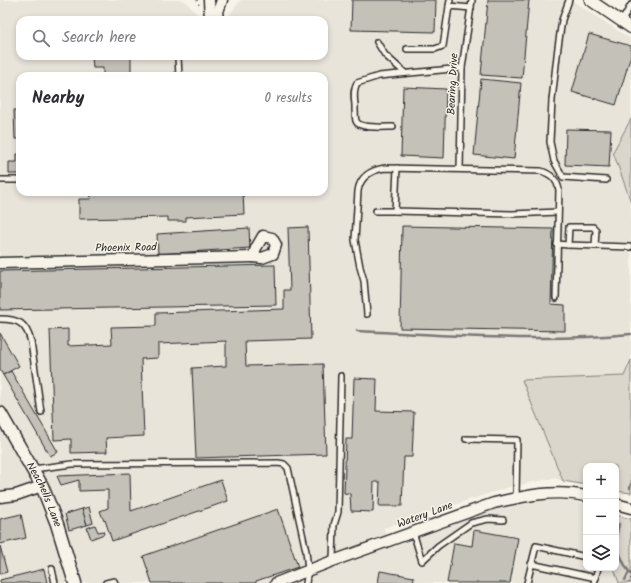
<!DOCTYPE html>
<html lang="en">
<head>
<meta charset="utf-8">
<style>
	body { margin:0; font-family:Kalam,sans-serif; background:#f7f7f7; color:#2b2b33 }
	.controls { position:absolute; right:12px; bottom:12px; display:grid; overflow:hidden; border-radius:8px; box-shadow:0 2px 6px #0003 }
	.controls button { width:36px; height:36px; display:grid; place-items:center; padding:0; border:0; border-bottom:1px solid #e1e1e2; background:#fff; color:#2b2b33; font:20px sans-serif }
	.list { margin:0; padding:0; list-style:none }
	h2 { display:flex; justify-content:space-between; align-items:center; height:52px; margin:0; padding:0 16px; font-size:17px }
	h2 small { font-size:13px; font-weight:400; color:#7c7c81 }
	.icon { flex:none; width:22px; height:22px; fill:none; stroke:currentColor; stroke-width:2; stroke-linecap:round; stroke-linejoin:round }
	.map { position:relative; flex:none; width:631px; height:583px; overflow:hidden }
	.search { position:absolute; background:#fff; box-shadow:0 2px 6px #0003; left:16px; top:16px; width:312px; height:44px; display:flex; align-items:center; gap:10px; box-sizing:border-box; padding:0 14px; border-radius:12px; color:#7c7c81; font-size:15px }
	.panel { position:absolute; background:#fff; box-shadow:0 2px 6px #0003; left:16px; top:72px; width:312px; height:124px; border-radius:12px }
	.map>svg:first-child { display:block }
	.built { fill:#e8e4da; fill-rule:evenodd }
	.green { fill:#dad6cc; stroke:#82807c }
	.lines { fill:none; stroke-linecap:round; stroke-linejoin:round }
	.stream { stroke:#7a7874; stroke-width:2.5 }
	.building { fill:#c4c1b9; stroke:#2b2b2b }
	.service-casing { stroke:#2b2b2b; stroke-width:8 }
	.minor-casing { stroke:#2b2b2b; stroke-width:13 }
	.tertiary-casing { stroke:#2b2b2b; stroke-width:15 }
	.path { stroke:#2b2b2b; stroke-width:1.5; stroke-dasharray:1 3; stroke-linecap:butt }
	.service { stroke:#f7f3e8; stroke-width:5 }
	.minor { stroke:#f7f3e8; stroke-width:10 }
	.tertiary { stroke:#f7f3e8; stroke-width:12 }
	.labels { text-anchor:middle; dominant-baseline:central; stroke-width:3; stroke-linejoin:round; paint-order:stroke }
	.street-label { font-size:11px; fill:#2b2b2b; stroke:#f7f3e8 }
</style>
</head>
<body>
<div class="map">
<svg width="631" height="583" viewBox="0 0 631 583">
	<rect width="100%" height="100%" fill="#f7f3e8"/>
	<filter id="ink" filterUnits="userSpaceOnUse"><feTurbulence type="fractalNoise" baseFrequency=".025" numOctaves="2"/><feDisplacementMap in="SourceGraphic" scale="8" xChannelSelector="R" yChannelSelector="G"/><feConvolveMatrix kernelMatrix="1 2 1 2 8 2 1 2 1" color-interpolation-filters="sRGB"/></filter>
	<g filter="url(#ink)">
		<path class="built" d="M0,0H184L198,15L223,20H20V56H324V20H225L241,0H571L631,39V119L613,152L631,202V360L624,376L522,380L563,481L555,478L549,479L509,487L383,528L393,547L497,509L551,499L570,500L586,505V568H614L619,583H0ZM20,76H324V192H20Z"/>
		<g class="green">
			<polygon points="631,119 631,202 613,152"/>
			<polygon points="631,360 631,493 616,491 616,466 586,466 586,485 563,481 522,380 624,376"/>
			<polygon points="616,515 631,519 631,583 619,583 614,568 616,568"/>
		</g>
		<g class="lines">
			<g class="stream">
				<path d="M357,331C448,335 540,343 631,334"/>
				<polyline points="630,488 631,484"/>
				<path d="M619,524C618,529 616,536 616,541C617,549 625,568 631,574"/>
				<polyline points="625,580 629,572"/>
			</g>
		</g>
		<g class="building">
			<polygon points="352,0 436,0 435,32 351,30"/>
			<polygon points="488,0 529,0 522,78 481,75"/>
			<polygon points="589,34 631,46 631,55 616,105 572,92"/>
			<polygon points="92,56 131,56 131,76 103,76 103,68 93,68"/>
			<polygon points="481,79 521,83 514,159 474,155"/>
			<polygon points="403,87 446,89 444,158 401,156"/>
			<polygon points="14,110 20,110 20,139 15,139"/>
			<polygon points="566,129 611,130 609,167 565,165"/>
			<polygon points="17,154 20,154 20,174 9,174 9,162 17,162"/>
			<polygon points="90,192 243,192 244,214 186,217 186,221 168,221 168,217 79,219 79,199 91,199"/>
			<polygon points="402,226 553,229 551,304 565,305 565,331 400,328"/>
			<polygon points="308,227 311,339 245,341 246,366 323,364 326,454 196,458 192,368 226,366 226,341 158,344 158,358 141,359 144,436 106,438 107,452 71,453 71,439 54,440 50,330 68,329 68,346 112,344 111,327 156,326 156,313 284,309 284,290 290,290 288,228"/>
			<polygon points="249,228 250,248 158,254 157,234"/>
			<polygon points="275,265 276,305 0,310 0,271"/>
			<polygon points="0,333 19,366 3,375 0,370"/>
			<polygon points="11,371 58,452 50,456 3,375"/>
			<polygon points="354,378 377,379 376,411 414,412 412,457 404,457 402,506 379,506 380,482 374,482 373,512 351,511 350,494 344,493 346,439 352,439"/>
			<polygon points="130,473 131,511 221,480 228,501 112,541 105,520 104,521 100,511 108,508 108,490 79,491 79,480 61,485 57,476"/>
			<polygon points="89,507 93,523 87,525 82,509"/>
			<polygon points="82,509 87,525 69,530 65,514"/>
			<polygon points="278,509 298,567 256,581 256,583 152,583 143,556"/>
			<polygon points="21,514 26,538 0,544 0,519"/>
			<polygon points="95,525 98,532 103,531 104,534 91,539 87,528"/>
			<polygon points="474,530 518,538 510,583 447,583 454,543 472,546"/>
			<polygon points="0,546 7,572 0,574"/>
			<polygon points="44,569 47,583 0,583 0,580"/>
			<polygon points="380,571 414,577 413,583 378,583"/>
		</g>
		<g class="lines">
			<defs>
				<g id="service">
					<polyline points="569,0 562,20 558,47 552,100 550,142 554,161 563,177 606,180"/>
					<polyline points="449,6 471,8"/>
					<polyline points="622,21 631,5"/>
					<polyline points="377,42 385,55 405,73"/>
					<polyline points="407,49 435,49 443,46 450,0"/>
					<polyline points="178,57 179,76"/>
					<path d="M393,127C385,127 359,129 356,121C355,117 355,110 355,105C354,98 353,90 357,83L379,76L462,68"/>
					<polyline points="397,168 395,211 512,214 558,212"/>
					<polyline points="460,169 462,68 472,0"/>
					<polyline points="0,180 20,180"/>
					<polyline points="376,211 395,211"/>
					<polyline points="557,244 568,245 630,247"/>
					<polyline points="568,245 569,227 593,227 596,230 595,246"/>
					<path d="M367,314L364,281L360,267L355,240L358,191C360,177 371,170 385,168L541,171C551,174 557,179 559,190L556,298"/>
					<path d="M0,319C19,319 26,323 31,342L41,412"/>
					<polyline points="466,439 517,440 516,498"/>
					<polyline points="33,469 72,464 278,463 284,464 288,468 306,551 308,570 306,583"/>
					<polyline points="413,532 422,561 438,546 471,523 488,519 503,520"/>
					<polyline points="333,561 334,525 338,512 341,376"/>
					<polyline points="531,564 596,578"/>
					<polyline points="52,569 55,583"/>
					<polyline points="106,583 114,581 115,583"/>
					<polyline points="527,583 536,546 586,557"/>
					<polyline points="594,583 598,568"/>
				</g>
				<g id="minor">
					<polyline points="209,0 210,20"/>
					<polyline points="590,0 631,28"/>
					<polyline points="215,20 222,0"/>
					<polygon points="263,236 272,238 276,245 273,254 262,258 253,257 256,248"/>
					<polyline points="0,263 253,257"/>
					<polyline points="0,497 16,495 42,486"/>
					<polyline points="616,504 631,508"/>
					<path d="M276,583L330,562L494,503C524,496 555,489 586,496"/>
				</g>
				<g id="tertiary">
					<path id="s1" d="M0,413L42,486L57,524L75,583"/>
				</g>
			</defs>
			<use href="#service" class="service-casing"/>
			<use href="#minor" class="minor-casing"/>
			<use href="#tertiary" class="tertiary-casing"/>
			<g class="path">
				<polyline points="197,0 200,7"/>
				<polyline points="629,583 631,578"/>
			</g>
			<use href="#service" class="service"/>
			<use href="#minor" class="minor"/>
			<use href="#tertiary" class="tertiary"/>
		</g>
	</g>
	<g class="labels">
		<g class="street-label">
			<text transform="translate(453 84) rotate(-87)">Bearing Drive</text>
			<text transform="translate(126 248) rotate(-1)">Phoenix Road</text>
			<text stroke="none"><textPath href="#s1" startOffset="93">Neachells Lane</textPath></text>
			<text transform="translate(425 515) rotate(-20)">Watery Lane</text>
		</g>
	</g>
</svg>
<div class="controls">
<button>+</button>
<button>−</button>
<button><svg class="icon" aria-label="layers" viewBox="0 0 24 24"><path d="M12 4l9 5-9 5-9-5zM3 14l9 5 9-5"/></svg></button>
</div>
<div class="search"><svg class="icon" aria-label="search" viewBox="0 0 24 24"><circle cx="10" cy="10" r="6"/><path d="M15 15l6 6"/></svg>Search here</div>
<section class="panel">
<h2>Nearby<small>0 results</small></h2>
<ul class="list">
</ul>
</section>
</div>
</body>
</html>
